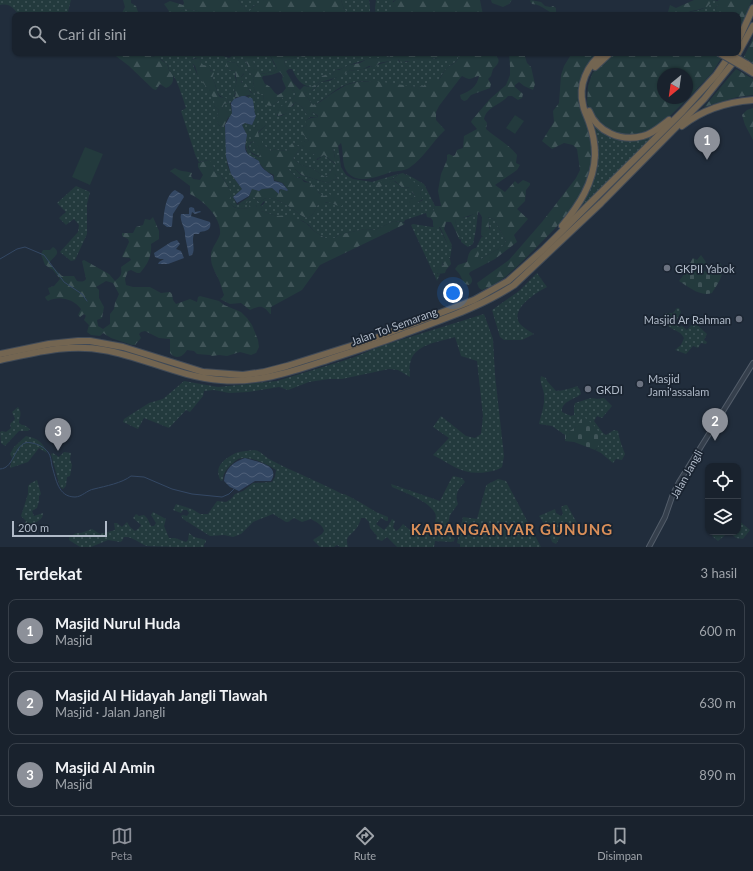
<!DOCTYPE html>
<html lang="id">
<head>
<meta charset="utf-8">
<style>
	body { margin:0; font-family:Lato,sans-serif; background:#262f39; color:#f1f3f6 }
	.controls { position:absolute; right:12px; bottom:12px; display:grid; overflow:hidden; border-radius:8px; box-shadow:0 1px 3px #0004 }
	.controls button { width:36px; height:36px; display:grid; place-items:center; padding:0; border:0; border-bottom:1px solid #373f49; background:#19222d; color:#f1f3f6; font:20px sans-serif }
	.compass { position:absolute; left:657px; top:68px; width:36px; height:36px; border-radius:50%; background:#19222d; box-shadow:0 1px 3px #0004; rotate:209deg }
	.scale { position:absolute; left:12px; bottom:10px; width:95px; box-sizing:border-box; padding-left:4px; border:2px solid #b0bac8; border-top:0; font-size:11px; line-height:14px; white-space:nowrap; color:#b0bac8; -webkit-text-stroke:3px #1a2431; paint-order:stroke }
	.you { position:absolute; left:453px; top:293px; width:14px; height:14px; margin:-10px; border:3px solid #fff; border-radius:50%; background:#1a73e8; box-shadow:0 0 0 6px #1a73e833 }
	.badge { display:grid; place-items:center; width:26px; height:26px; border-radius:50%; background:#8c9099; color:#fff; font-size:13px; font-weight:700 }
	.pin { position:absolute; translate:-50% -33px; filter:drop-shadow(0 1px 2px #0008) }
	.pin::after { content:''; position:absolute; top:21px; width:14px; height:12px; background:inherit; clip-path:polygon(0 0,100% 0,50% 100%) }
	.list { margin:0; padding:0; list-style:none }
	h2 { display:flex; justify-content:space-between; align-items:center; height:52px; margin:0; padding:0 16px; font-size:17px }
	h2 small { font-size:13px; font-weight:400; color:#9fa4aa }
	.list li { display:grid; grid-template-columns:26px 1fr auto; gap:12px; align-items:center; box-sizing:border-box; height:64px; margin:0 8px 8px; padding:0 8px; border:1px solid #373f49; border-radius:8px }
	.list b { display:block; font-size:15px; white-space:nowrap }
	.list p { margin:0; font-size:13px; white-space:nowrap; color:#9fa4aa }
	.list em { font-size:13px; font-style:normal; color:#9fa4aa }
	.icon { flex:none; width:22px; height:22px; fill:none; stroke:currentColor; stroke-width:2; stroke-linecap:round; stroke-linejoin:round }
	.map { position:relative; flex:none; width:753px; height:547px; overflow:hidden }
	.search { position:absolute; background:#19222d; box-shadow:0 1px 3px #0004; left:12px; right:12px; top:12px; height:44px; display:flex; align-items:center; gap:10px; box-sizing:border-box; padding:0 14px; border-radius:8px; color:#9fa4aa; font-size:15px }
	.sheet { height:268px; background:#19222d }
	nav { display:flex; justify-content:space-around; align-items:center; box-sizing:border-box; height:56px; border-top:1px solid #373f49; background:#19222d; font-size:11px; color:#9fa4aa }
	nav a { display:grid; justify-items:center; gap:2px }
	nav .on { color:#8c9099 }
	.map>svg:first-child { display:block }
	.grass { fill:url(#grass-dots); fill-rule:evenodd }
	.forest { fill:url(#forest-firs); fill-rule:evenodd }
	.cemetery { fill:url(#cemetery-stones) }
	.pitch { fill:#233a3d }
	.water { fill:url(#water-waves) }
	.lines { fill:none; stroke-linecap:round; stroke-linejoin:round }
	.stream { stroke:#344864; stroke-width:1 }
	.tertiary-casing { stroke:#535d6a; stroke-width:6 }
	.motorway-casing { stroke:#404a57; stroke-width:8 }
	.tertiary { stroke:#353f4c; stroke-width:4 }
	.motorway { stroke:#736551; stroke-width:6 }
	.motorway-bridge-casing { stroke:#404a57; stroke-width:8; stroke-linecap:butt }
	.motorway-bridge { stroke:#736551; stroke-width:6 }
	.worship-dot { fill:#6b7280; stroke:#1a2431; stroke-width:1.5 }
	.labels { text-anchor:middle; dominant-baseline:central; stroke-width:3.5; stroke-linejoin:round; paint-order:stroke }
	.poi-label { font-size:11px; fill:#b0bac8; stroke:#1a2431; text-anchor:start }
	.street-label { font-size:11px; fill:#b0bac8; stroke:#1a2431 }
	.district-label { font-size:15px; font-weight:bold; letter-spacing:1px; fill:#da8f59; stroke:#1a2431 }
</style>
</head>
<body>
<div class="map">
<svg width="753" height="547" viewBox="0 0 753 547">
	<defs>
		<pattern id="grass-dots" width="8" height="8" patternUnits="userSpaceOnUse"><rect width="8" height="8" fill="#233a3d"/><path d="M2 2h.1M6 6h.1" fill="none" stroke="#405458" stroke-width="1.8" stroke-linecap="round"/></pattern>
		<pattern id="forest-firs" width="22" height="20" patternUnits="userSpaceOnUse"><rect width="22" height="20" fill="#233a3d"/><path d="M5 1l3.5 6h-7zM16 11l3.5 6h-7z" fill="#405458"/></pattern>
		<pattern id="cemetery-stones" width="16" height="16" patternUnits="userSpaceOnUse"><rect width="16" height="16" fill="#233a3d"/><path d="M2 7V4a2 2 0 0 1 4 0v3zM10 15v-3a2 2 0 0 1 4 0v3z" fill="#405458"/></pattern>
		<pattern id="water-waves" width="16" height="10" patternUnits="userSpaceOnUse"><rect width="16" height="10" fill="#344864"/><path d="M0 5q4-4 8 0t8 0" fill="none" stroke="#4f6079"/></pattern>
	</defs>
	<rect width="100%" height="100%" fill="#212d3c"/>
	<g class="grass">
		<path d="M0,0H71L67,15H19C13,8 10,3 0,5Z"/>
		<polygon points="238,0 264,0 262,3 253,6 251,10 248,12"/>
		<polygon points="341,0 369,0 370,6 370,13 374,15 371,15 369,13 362,13 355,15 353,14 349,14 344,9"/>
		<polygon points="376,0 396,0 393,1 392,13 388,15 376,15 375,8"/>
		<path d="M713,0L719,1V4L715,8L718,15H680C688,11 699,12 706,7C708,6 711,2 713,0Z"/>
		<polygon points="184,9 198,11 204,15 178,15 178,13"/>
		<path d="M147,53H215L229,58L232,56V53H244V59L248,66V71L254,76L253,77L254,82L253,85C255,91 255,95 263,94L264,100L271,106L284,97H288L293,90L296,94L293,98L277,110V116H281L289,112V108L293,106L295,102L302,107L307,115H311L313,112L318,117H310L306,121L307,125L303,128L302,133L309,140L306,144L304,141L302,146C308,147 311,152 315,155L317,160L324,155L335,164V158L333,148L338,145L341,167L346,175L353,179L372,182L398,174C392,182 380,180 372,187L377,188L394,181L403,188L411,187L412,193L415,195L413,198L410,199L415,203L419,202L423,200L420,193L422,189L409,180L406,174L408,175L424,184L435,206L433,212H427L426,213L405,220L404,222L394,221L375,230L365,229L338,235L335,238H325L314,231L309,225L303,221L277,216L261,211V209L263,207L262,206L265,202L264,201L259,207H257L256,205H250L249,208C241,209 235,210 229,202V188L221,175L215,172L213,165L208,160L199,162L196,157L181,111L186,108C183,99 180,89 176,80C173,74 168,71 168,65L156,55L152,57ZM195,58L200,60L201,64L206,66L213,72V76L212,78C220,90 212,94 229,100L228,103L224,104L222,108L227,112L229,119L232,113L230,103L236,98L234,95L236,93L234,91L237,82L235,77V71L230,70L226,66L227,61L236,63L244,74C237,80 243,82 247,87C250,90 250,92 254,94L247,97L249,98H251C255,104 253,110 256,116L252,125L245,123L242,125L247,135L245,143L248,155L256,159L259,157L252,154L248,147L251,142L254,141C253,134 252,129 258,124L266,125L258,133L259,138L262,140V143L264,146L269,148L270,151L276,149L278,150L288,151L293,143L301,148L293,158L301,165L312,168L325,177L327,176L334,168H335V174L338,180L334,179L328,183L301,175L295,169H288L297,178L299,177C305,182 308,181 311,184C316,188 318,193 324,196C331,194 335,196 340,202L336,205L330,202L318,204C316,208 315,212 312,215C304,222 297,211 290,207C284,203 275,198 267,198C264,198 262,201 259,202L254,197L246,203L237,205L233,197L242,189L231,174L227,164L225,127C215,127 216,117 219,110L214,106L215,102L213,96L197,74L191,60Z"/>
		<polygon points="252,53 269,53 274,64 277,68 274,72 260,74 253,62"/>
		<path d="M318,53H389L390,57L384,55L381,59L369,58V59C362,61 355,63 349,65C344,67 342,70 336,69L332,75H323L319,82L311,87C300,85 297,79 292,69H289L285,65L284,61L300,56L303,57L315,56Z"/>
		<path d="M447,53L456,54L459,53C459,62 453,63 447,68C443,72 441,76 439,80C427,79 426,88 416,87C393,86 367,76 345,85C333,90 325,100 313,105L304,93L313,90L321,82L329,81L349,71L363,69L390,61L392,58L398,59L399,62C404,63 410,61 415,60C422,58 439,58 445,60L450,55Z"/>
		<path d="M590,119C614,143 620,145 654,136L583,205L582,203C603,174 596,151 590,119Z"/>
		<path d="M253,141L259,148L261,154L259,156C254,154 249,153 249,145Z"/>
		<polygon points="76,186 90,192 87,204 87,234 75,260 71,261 60,252 78,232 79,225 74,219 66,225 59,218 66,212 57,203"/>
		<path d="M478,212L476,229L473,244L468,247L461,242V240H462C460,234 457,228 455,221L459,218L468,217Z"/>
		<polygon points="487,217 496,220 496,223 506,241 504,245 481,259 478,257 476,248 482,236 483,237 490,228"/>
		<polygon points="413,224 432,227 439,227 447,243 452,247 450,258 443,260 442,263 444,264 439,267 437,274 440,274 437,281 411,225"/>
		<path d="M537,273L547,287C537,292 509,309 520,324C524,328 529,331 534,334L522,340H504L500,337L492,310L519,291Z"/>
		<path d="M677,308H679L681,312L675,323L679,327L682,326L687,330L694,322L707,334L704,340L707,342L706,344L701,343L698,348L693,346L686,354L675,350L681,345L684,338C680,331 677,332 671,328C666,325 666,319 664,314L665,313H673Z"/>
		<path d="M484,314L493,339L495,375L504,456L502,467C498,470 493,471 487,472C463,476 453,465 433,455L449,438L433,427L441,416L466,436L475,438L481,434L483,416L477,361L461,356L455,337C439,342 413,344 410,364C409,368 410,373 410,377L398,370L389,369L342,379H329L309,382L288,390L279,387L248,392L229,393L214,390L204,391L203,396L190,412L186,410L169,428L144,418L138,429L123,422L124,419L149,403L163,399L184,381L218,387L277,381L352,358L381,346Z"/>
		<path d="M541,376L546,378L547,381L556,391C561,391 573,388 577,386L580,390L581,394C574,400 561,401 562,412L571,416L574,415V407L575,403L591,398L598,399L604,398L612,406L602,418L597,416L594,421L603,433L606,435L614,430L618,431C619,439 622,446 625,454L622,460L616,459L613,463L601,453L595,450L597,449L576,427L565,435L552,426L539,424C541,415 545,405 544,395C544,389 539,382 541,376Z"/>
		<path d="M18,407C23,413 19,418 19,423L22,425H24L30,429L28,431H19L5,446L1,443L0,432L2,431L6,432L11,428L10,424L15,419L12,412Z"/>
		<path d="M26,436C37,438 44,443 47,453L39,448L28,462L10,468L12,458L10,454L14,447Z"/>
		<path d="M254,450C261,451 263,455 269,459C293,472 318,481 342,494H344C355,499 366,506 376,512C380,514 384,515 388,517V521H386L381,518L376,524L384,530L388,526L392,519L395,521L393,527L396,531L399,529L403,524L410,530L423,536C427,534 432,530 434,525C435,521 437,517 435,513C429,501 403,492 392,487L391,484L440,501L450,481L453,476L462,478L465,482C459,488 454,494 458,504L450,515L446,535L455,538L454,541L451,542L435,541L434,547H397L387,537L382,541L376,539L377,536L370,528L369,522L365,518H361C360,522 358,527 355,530C349,537 345,536 348,547H340L337,545L334,547H320L313,540L322,534L324,531C323,525 316,522 311,519L302,522L294,518L288,522H286L273,514L253,522L241,534L233,537L224,535L210,536L183,519L181,516L183,515L187,516L189,513L187,510H183L181,513L173,510L176,504L192,509L200,514H208L217,501L226,502L231,499L235,494L243,491L253,483L272,482L275,477L276,470C269,465 252,457 243,458C238,458 235,461 232,464C227,468 223,473 223,480L221,481C214,469 221,461 232,455C237,451 247,451 254,450Z"/>
		<polygon points="64,452 71,453 70,459 72,465 70,476 67,477 66,486 63,489 60,487 51,454 53,453 59,457"/>
		<polygon points="498,479 506,481 541,547 460,547 460,544 457,543 463,517 477,519 486,486 488,484"/>
		<path d="M37,480L41,494L39,496V501L37,508L32,511L34,516L43,513C43,522 33,522 27,527L24,525L26,521L21,516L28,494V486L31,483Z"/>
		<polygon points="565,505 567,505 582,532 573,537 567,531 562,534 556,544 552,542 547,529 539,516 555,509 556,513 561,516 563,514 561,507"/>
		<path d="M153,512L166,519L164,526L169,538H175L186,542L188,540L189,533L194,537L206,540V542L204,544V547C194,547 153,547 147,546C139,543 132,536 124,537L122,541L120,542L108,540L91,547H80L69,540V537L76,533H81L92,529L100,534L115,530L114,523H117L122,527L127,522L130,527L135,531L139,528L141,525L133,518L136,514L139,516L144,515L147,518L151,526H154L156,523L151,515Z"/>
		<polygon points="738,520 750,530 743,539 736,538 729,532 718,541 712,536 715,532 738,532"/>
	</g>
	<g class="forest">
		<polygon points="123,0 131,0 131,3 136,6 139,15 121,15 125,7"/>
		<path d="M183,0H238L248,12C252,10 251,8 254,6C258,4 261,3 264,0H341L344,9L349,14L370,13L371,15H204L198,11L184,9L178,13V15H166L169,11L164,4L170,1L183,5L184,3Z"/>
		<polygon points="396,0 480,0 483,15 388,15 392,11 391,4"/>
		<polygon points="491,0 512,0 509,4 503,7 492,3"/>
		<path d="M531,0L541,2L545,6L550,7L553,6L556,8V12L560,15C549,15 543,4 532,4L530,1Z"/>
		<polygon points="694,0 713,0 707,7 697,10 691,11 680,15 659,15 668,12 670,5 676,8"/>
		<polygon points="718,0 752,0 738,32 738,15 718,15 715,8 719,4"/>
		<polygon points="753,38 753,65 743,59"/>
		<path d="M112,53H147L152,57L158,55L161,60L167,64L169,70L173,75C174,81 172,86 166,88L160,84L156,90L153,89L129,66Z"/>
		<path d="M244,53H252L254,59L253,62L261,74L274,72L277,68L269,53H318C314,58 306,59 300,56L284,61L285,65L289,69L286,71L293,83L300,90L304,86L311,87L319,82L322,76L328,74L332,75L336,69L339,70L349,65L360,63L369,58H381L384,55L390,57L389,53H447L452,55L451,60L446,61L435,58L429,59L415,60L411,62L407,61L401,63L398,59H392L390,61L379,63L375,67L369,66L363,69L349,71L338,77L321,82L310,92L304,93L313,105L320,102L331,94L346,85L357,82L375,81L417,87L423,86L431,80H439C442,76 443,72 447,68C454,63 459,62 459,53H493C501,60 500,62 493,69L491,76L488,79L491,84L490,88L471,95L467,100L464,101L461,99L460,95C470,91 477,87 479,76C471,77 472,82 462,76L461,77L439,106L436,112V120L445,130C432,142 424,158 409,168C404,171 397,171 391,172C379,176 359,185 348,173C341,166 344,152 341,143L336,148H333L336,164L324,155L315,160L314,158L315,155L300,144L302,140L306,143L309,140L300,132V130L307,125L305,122C309,117 313,118 318,117V116L313,112L311,115H307L302,107L295,102L291,107L289,108L290,111L288,113L278,116L276,110L293,98L296,94L293,90L289,97H284L271,106L266,105L264,101L263,94C255,95 255,91 253,85L254,82L253,78L254,76L248,71V65L244,59ZM280,72L283,76L282,79L286,88L283,92L278,95C272,92 273,87 265,84L262,78L263,76L271,75Z"/>
		<path d="M509,53H524L527,63L531,67L535,84L533,90L524,86L519,82L515,85V87L523,94L522,98L518,100L512,96H508C501,105 487,106 484,119L487,123L486,129C496,138 509,144 517,155L516,163L520,165L517,170L495,185L505,192L515,181L518,184L523,180L530,183V185L526,190L525,201L517,209L528,219L514,235L517,242L495,259L470,272L469,274C472,278 474,282 469,285C462,284 464,282 461,277C460,274 457,271 455,269L458,265L467,262C468,256 469,249 476,248C479,251 479,253 478,257L481,259L504,245L506,241L496,223V220L488,217C488,226 492,230 485,238L481,235L482,217L479,212C471,216 462,217 455,221C457,228 461,234 462,240L459,239C457,233 454,228 451,222H446L444,229L452,245L451,247L448,245L440,227L435,228L433,226V221L431,218L427,217L426,213L427,212H433L435,206H441L438,191L441,174L447,160V155L449,154L453,156L455,155L457,150L463,148L464,136L477,129L471,122L472,120L490,99L506,85L510,75V66Z"/>
		<path d="M572,53H598C583,69 574,89 582,111C585,122 590,132 592,143C594,153 592,166 589,176C581,206 555,228 535,249C521,262 501,285 482,290L479,288L477,283L509,260L542,222L576,178L580,170L577,149L573,145L564,143L552,149L542,141L554,122L553,111L559,103L561,75L564,66Z"/>
		<path d="M613,53H716L722,57L712,73L696,90L663,123L651,131L631,136L607,130L591,113L587,103L588,86L592,74L598,66ZM663,74H687V98H663Z"/>
		<path d="M194,59H199L203,65L210,66V70L214,73L212,78C217,85 215,91 220,97L226,98L229,100L228,103L224,104L222,108C234,114 226,119 224,127C215,126 216,117 219,110L214,106C215,99 213,96 208,92L207,88L198,76L195,66L190,61Z"/>
		<path d="M226,61L236,63C238,67 242,69 244,73L241,77V82L246,84L250,92L254,94L253,95C247,95 241,97 235,97L236,93L234,90L237,82C236,78 236,75 235,71L230,70L226,66Z"/>
		<polygon points="736,69 753,79 753,95 737,97 704,107"/>
		<polygon points="753,108 753,140 745,125 742,115 747,110"/>
		<path d="M263,121L266,123V125L258,132L259,137L262,140V142L264,146L269,148L270,151L276,149L278,150L288,151L291,144L293,143L301,148L293,158L301,165L312,168L325,177L327,176L334,168H335V174L338,180L334,179L328,183L302,175L295,169H288L297,178H301L304,182L311,183L313,186L316,188L319,193L324,196L329,194L336,197L343,203L342,206C335,207 329,199 323,204H318C316,208 315,212 312,215C304,222 297,211 290,207C284,203 275,198 267,198C264,198 262,201 259,202L254,197L246,203L237,205L249,197L252,189L259,191L262,189L272,188L279,194L280,190L282,189L287,191L288,190L283,183L274,180V175L266,171L256,159C266,153 256,147 253,140C252,137 253,133 253,130L259,122Z"/>
		<path d="M208,160L212,162L215,172L221,175L231,192L232,193L229,200C232,210 240,209 249,208L250,202L253,204H255L257,207L262,205L263,207L261,209V211L277,216L289,215L306,223L314,231L325,238H335L338,235L365,229L375,230L394,221L402,222L405,224L320,265L302,290L271,307V314H270C263,304 259,306 250,310L241,303L230,304L220,299L222,298L224,295C222,290 221,285 219,280C215,271 210,265 211,254C212,247 218,241 220,234C222,218 203,200 190,194V186L170,171L175,168C183,173 185,170 192,173L191,176L193,179L200,180L203,175L198,167V163Z"/>
		<path d="M403,173C408,176 416,184 422,189L420,193L423,199L417,203H409V200L413,198L415,195L411,191V188L409,187L403,188L395,181L377,188H372L371,186L372,183L393,179L399,174Z"/>
		<path d="M153,217L159,231V239L151,244C152,256 148,264 140,273H137L131,270L128,271L125,279L126,285L133,287H150L161,293L170,292L172,294L173,300L176,304L190,299L197,302L198,297L200,296L219,301L224,305L241,312L247,318L252,325L258,340L259,347L256,353L251,355L240,352L227,356L219,355L212,356L210,355L197,354L194,351L187,350C183,357 176,360 170,353V339L159,338L145,331L141,332L139,334L141,338L135,345H132L111,338L103,333L100,336L91,335L87,332L89,325L84,320L86,316L84,314L80,317L78,315L81,309C74,299 59,295 48,301L46,299L45,297L50,294L48,288L54,286L60,279L53,270L45,265L41,254L43,250H50L53,247C63,253 52,258 49,263L62,276H74L77,281C81,282 84,282 86,279L82,261L84,260L109,274L115,281C121,276 122,275 121,267L131,260L130,258L122,257L129,242L128,239L122,236V233H133L136,227L143,225L145,219L150,220ZM106,281L113,283L119,294L115,303L114,309L110,314V324L103,329L98,326L97,320L102,318L104,307L99,298V290L96,287Z"/>
		<polygon points="447,257 450,259 451,264 446,270 445,273 438,274 436,271 439,266 444,265 442,262 443,260"/>
	</g>
	<g class="cemetery">
		<path d="M701,255L706,262L702,270L713,275L720,263C727,272 717,285 712,293C700,297 689,287 679,281C685,274 688,267 693,258L697,260Z"/>
		<path d="M585,418C595,425 608,438 595,450L574,442L565,441V434L576,427L581,419Z"/>
	</g>
	<g class="pitch">
		<polygon points="515,115 524,121 515,134 506,128"/>
		<polygon points="85,147 103,154 90,185 72,177"/>
	</g>
	<g class="water">
		<path d="M242,96H245L249,98H252C255,105 253,110 256,116L252,125L245,123L242,125L247,135C244,152 243,152 259,161C260,168 268,172 273,176L274,181L282,183L288,190L287,191L281,189L279,190V194L272,188L262,189L259,191L252,189L249,196L237,203L233,197L242,189L231,174L226,157L225,125L232,113L231,103L234,99Z"/>
		<path d="M175,190L183,195L184,197L173,214L172,226L171,227H167L163,224C164,214 165,195 175,190Z"/>
		<path d="M191,207L194,208L195,212L200,211L201,212L195,214L192,212L191,216L210,222C212,230 206,231 200,232L199,234H194C191,241 196,249 192,255L189,256L185,236C186,228 179,221 181,214H189V208Z"/>
		<polygon points="177,240 180,244 176,249 181,251 184,258 168,264 158,264 159,262 164,259 160,259 155,257 154,253 171,242"/>
		<path d="M245,458C257,462 281,465 271,481H255L239,491L230,487L224,481C225,469 233,462 245,458Z"/>
	</g>
	<g class="lines">
		<g class="stream">
			<polyline points="0,259 17,249 25,247 44,255 64,282 82,294 87,301"/>
			<path d="M0,469C16,469 14,438 32,443C38,444 44,447 48,452C51,456 51,461 52,466C56,479 58,497 75,497C82,497 87,490 94,489C106,486 122,483 131,476L144,477L172,489L192,494L222,497L229,494L234,489"/>
		</g>
		<defs>
			<polyline id="tertiary" points="649,547 665,517 673,494 679,482 753,363"/>
			<g id="motorway">
				<polyline points="738,41 753,8"/>
				<polyline points="747,64 753,68"/>
				<polyline points="595,67 610,53"/>
				<polyline points="745,68 753,73"/>
				<path d="M589,111C597,132 621,142 643,136C653,134 661,126 669,120"/>
				<path d="M682,126C703,109 727,102 753,100"/>
				<path d="M562,226C579,205 594,183 595,155C595,143 593,133 589,122C587,116 584,111 583,105C578,85 587,65 603,53"/>
				<polyline points="0,354 49,344 78,341 90,341 123,347 203,372 243,375 264,372 287,366 373,339 474,300 508,281 544,249 683,111 716,75 730,55"/>
				<path d="M0,360C34,353 69,343 104,350C144,357 180,377 221,380C256,383 288,373 321,362C348,353 374,345 401,335C440,320 479,308 514,285L601,203L704,99L732,64L753,26"/>
			</g>
		</defs>
		<use href="#tertiary" class="tertiary-casing"/>
		<use href="#motorway" class="motorway-casing"/>
		<use href="#tertiary" class="tertiary"/>
		<use href="#motorway" class="motorway"/>
		<defs>
			<g id="motorway-bridge">
				<polyline points="719,53 745,68"/>
				<polyline points="728,53 747,64"/>
			</g>
		</defs>
		<use href="#motorway-bridge" class="motorway-bridge-casing"/>
		<use href="#motorway-bridge" class="motorway-bridge"/>
	</g>
	<g class="worship-dot">
		<circle cx="667" cy="268" r="4"/>
		<circle cx="739" cy="319" r="4"/>
		<circle cx="640" cy="384" r="4"/>
		<circle cx="588" cy="389" r="4"/>
	</g>
	<g class="labels">
		<g class="poi-label">
			<text x="675" y="268">GKPII Yabok</text>
			<text x="731" y="319" text-anchor="end">Masjid Ar Rahman</text>
			<text x="648" y="378">Masjid<tspan x="648" dy="13">Jami'assalam</tspan></text>
			<text x="596" y="389">GKDI</text>
		</g>
		<g class="street-label">
			<text transform="translate(394 326) rotate(-20)">Jalan Tol Semarang</text>
			<text transform="translate(686 474) rotate(-61)">Jalan Jangli</text>
		</g>
		<g class="district-label">
			<text x="512" y="529">KARANGANYAR GUNUNG</text>
		</g>
	</g>
</svg>
<div class="controls">
<button><svg class="icon" aria-label="locate" viewBox="0 0 24 24"><circle cx="12" cy="12" r="6"/><path d="M12 2v4M12 18v4M2 12h4M18 12h4"/></svg></button>
<button><svg class="icon" aria-label="layers" viewBox="0 0 24 24"><path d="M12 4l9 5-9 5-9-5zM3 14l9 5 9-5"/></svg></button>
</div>
<svg class="compass" viewBox="-18 -18 36 36"><path d="M0-13l5 13h-10z" fill="#e53935"/><path d="M0 13l5-13h-10z" fill="#9fa4aa"/></svg>
<div class="scale">200 m</div>
<div class="you"></div>
<div class="pin badge" style="left:707px;top:160px">1</div>
<div class="pin badge" style="left:715px;top:441px">2</div>
<div class="pin badge" style="left:58px;top:451px">3</div>
<div class="search"><svg class="icon" aria-label="search" viewBox="0 0 24 24"><circle cx="10" cy="10" r="6"/><path d="M15 15l6 6"/></svg>Cari di sini</div>
</div>
<section class="sheet">
<h2>Terdekat<small>3 hasil</small></h2>
<ul class="list">
<li><span class="badge">1</span><div><b>Masjid Nurul Huda</b><p>Masjid</p></div><em>600 m</em></li>
<li><span class="badge">2</span><div><b>Masjid Al Hidayah Jangli Tlawah</b><p>Masjid · Jalan Jangli</p></div><em>630 m</em></li>
<li><span class="badge">3</span><div><b>Masjid Al Amin</b><p>Masjid</p></div><em>890 m</em></li>
</ul>
</section>
<nav>
<a class="on"><svg class="icon" aria-label="map" viewBox="0 0 24 24"><path d="M3 6l6-2 6 2 6-2v14l-6 2-6-2-6 2zM9 4v14M15 6v14"/></svg>Peta</a>
<a><svg class="icon" aria-label="directions" viewBox="0 0 24 24"><path d="M12 3l9 9-9 9-9-9zM9 14v-3h6M13 9l2 2-2 2"/></svg>Rute</a>
<a><svg class="icon" aria-label="saved" viewBox="0 0 24 24"><path d="M7 4h10v16l-5-4-5 4z"/></svg>Disimpan</a>
</nav>
</body>
</html>
